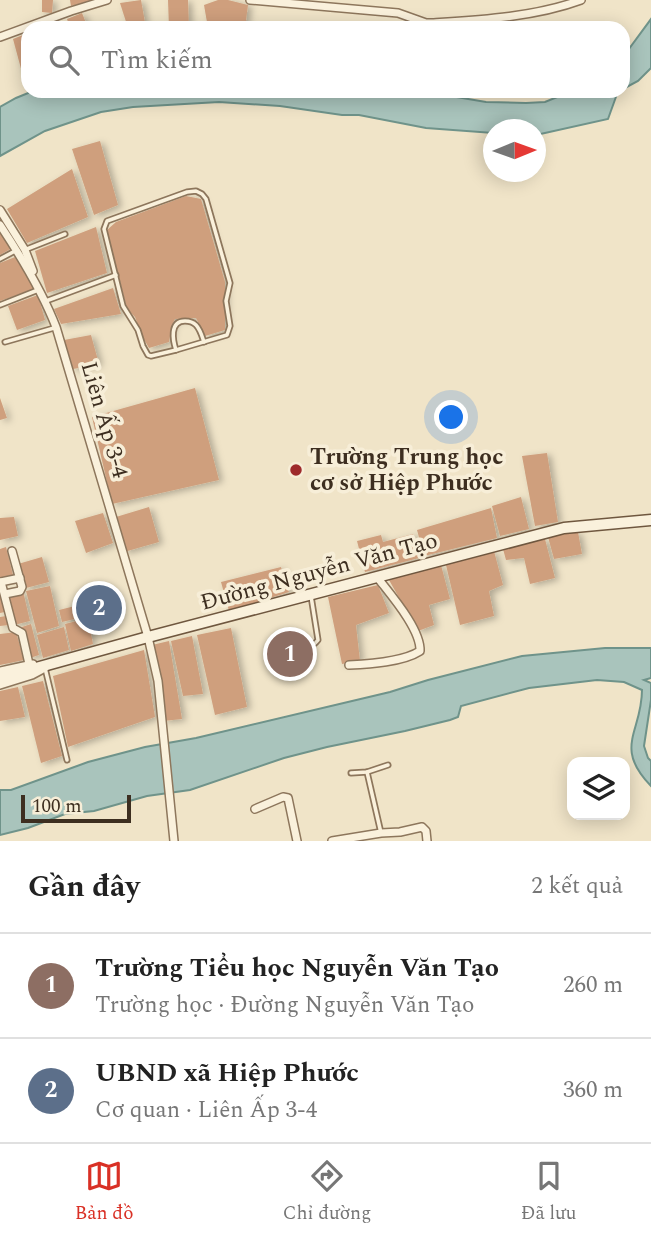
<!DOCTYPE html>
<html lang="vi">
<head>
<meta charset="utf-8">
<style>
	body { margin:0; font-family:Spectral,serif; background:#f2f2f2; color:#222 }
	.controls { position:absolute; right:21px; bottom:21px; display:grid; overflow:hidden; border-radius:14px; box-shadow:0 4px 18px #0003 }
	.controls button { width:63px; height:63px; display:grid; place-items:center; padding:0; border:0; border-bottom:2px solid #e0e0e0; background:#fff; color:#222; font:35px sans-serif }
	.compass { position:absolute; left:483px; top:119px; width:63px; height:63px; border-radius:50%; background:#fff; box-shadow:0 4px 18px #0003; rotate:89deg }
	.scale { position:absolute; left:21px; bottom:18px; width:110px; box-sizing:border-box; padding-left:7px; border:4px solid #3d2e20; border-top:0; font-size:19px; line-height:24px; white-space:nowrap; color:#3d2e20; -webkit-text-stroke:5px #f7eed8; paint-order:stroke }
	.you { position:absolute; left:452px; top:418px; width:24px; height:24px; margin:-18px; border:5px solid #fff; border-radius:50%; background:#1a73e8; box-shadow:0 0 0 10px #1a73e833 }
	.badge { display:grid; place-items:center; width:46px; height:46px; border-radius:50%; background:#d93025; color:#fff; font-size:23px; font-weight:700 }
	.pin { position:absolute; translate:-50% -50%; border:4px solid #fff; box-shadow:0 2px 7px #0006 }
	.list { margin:0; padding:0; list-style:none }
	h2 { display:flex; justify-content:space-between; align-items:center; height:91px; margin:0; padding:0 28px; font-size:30px }
	h2 small { font-size:23px; font-weight:400; color:#767676 }
	.list li { display:grid; grid-template-columns:46px 1fr auto; gap:21px; align-items:center; box-sizing:border-box; height:105px; padding:0 28px; border-top:2px solid #e0e0e0 }
	.list b { display:block; font-size:26px; white-space:nowrap }
	.list p { margin:0; font-size:23px; white-space:nowrap; color:#767676 }
	.list em { font-size:23px; font-style:normal; color:#767676 }
	.icon { flex:none; width:38px; height:38px; fill:none; stroke:currentColor; stroke-width:2; stroke-linecap:round; stroke-linejoin:round }
	.map { position:relative; flex:none; width:651px; height:841px; overflow:hidden }
	.search { position:absolute; background:#fff; box-shadow:0 4px 18px #0003; left:21px; right:21px; top:21px; height:77px; display:flex; align-items:center; gap:18px; box-sizing:border-box; padding:0 24px; border-radius:21px; color:#767676; font-size:26px }
	.sheet { height:301px; background:#fff }
	nav { display:flex; justify-content:space-around; align-items:center; box-sizing:border-box; height:98px; border-top:2px solid #e0e0e0; background:#fff; font-size:19px; color:#767676 }
	nav a { display:grid; justify-items:center; gap:4px }
	nav .on { color:#d93025 }
	.map>svg:first-child { display:block }
	.water { fill:#a9c4bc; stroke:#6f938a; stroke-width:2 }
	.building { fill:#cf9f7d; filter:url(#shadow) }
	.lines { fill:none; stroke-linecap:round; stroke-linejoin:round }
	.lane-casing { stroke:#8d765c; stroke-width:7 }
	.street-casing { stroke:#8d765c; stroke-width:10 }
	.secondary-casing { stroke:#6f573f; stroke-width:13 }
	.lane { stroke:#faf1dc; stroke-width:3.5 }
	.street { stroke:#faf1dc; stroke-width:7 }
	.secondary { stroke:#faf1dc; stroke-width:10 }
	.poi-dot { fill:#9e2a2b; stroke:#f7eed8; stroke-width:2.5 }
	.labels { text-anchor:middle; dominant-baseline:central; stroke-width:7; stroke-linejoin:round; paint-order:stroke }
	.street-label { font-size:23px; fill:#3d2e20; stroke:#f7eed8 }
	.poi-label { font-size:23px; font-weight:bold; fill:#3d2e20; stroke:#f7eed8; text-anchor:start }
</style>
</head>
<body>
<div class="map">
<svg width="651" height="841" viewBox="0 0 651 841">
	<defs>
		<filter id="shadow"><feDropShadow dx="4" dy="2" stdDeviation="3.5" flood-color="#0004"/></filter>
	</defs>
	<rect width="100%" height="100%" fill="#f0e4c8"/>
	<g class="water">
		<polygon points="651,19 651,68 638,81 623,89 623,57"/>
		<polygon points="33,91 421,91 486,102 526,103 545,102 572,91 621,91 617,94 608,119 536,135 536,130 494,130 493,133 426,128 359,115 342,115 280,106 219,102 133,107 101,112 45,131 0,156 0,107 16,98"/>
		<path d="M605,648H651V678L644,680L651,683V700L644,746L648,758L651,761V786C613,747 642,732 642,690L624,682L597,680L529,688L461,706L458,717L450,720L405,731L327,747L284,758L190,790L147,796L94,811L65,814L28,828L0,835V790H11L88,762L145,747L196,738L390,692L428,680L522,656Z"/>
	</g>
	<g class="building">
		<polygon points="42,0 53,0 52,13 42,12"/>
		<polygon points="70,0 90,0 90,1 71,6"/>
		<polygon points="141,0 146,28 128,28 120,3"/>
		<polygon points="168,0 188,0 189,28 169,28"/>
		<polygon points="218,0 228,0 248,5 245,28 208,28 204,5"/>
		<polygon points="82,13 88,28 70,28 67,19"/>
		<polygon points="28,33 28,75 23,76 13,39"/>
		<polygon points="100,141 118,205 94,215 72,149"/>
		<polygon points="72,169 88,217 27,243 7,209"/>
		<polygon points="186,196 201,199 225,282 225,330 205,336 196,318 175,319 172,325 169,342 149,348 142,336 135,317 127,309 107,230 116,222"/>
		<polygon points="96,227 107,273 47,293 35,251"/>
		<polygon points="0,231 12,248 0,255"/>
		<polygon points="15,257 34,289 0,301 0,263"/>
		<polygon points="113,288 121,314 61,324 54,309"/>
		<polygon points="38,295 45,320 17,330 8,306"/>
		<polygon points="91,335 99,364 73,369 64,340"/>
		<polygon points="195,388 219,480 112,504 92,417"/>
		<polygon points="0,398 7,418 0,420"/>
		<polygon points="547,453 558,522 535,526 522,456"/>
		<polygon points="521,497 529,529 500,536 492,506"/>
		<polygon points="149,507 159,542 124,552 116,517"/>
		<polygon points="491,508 497,538 424,556 417,530"/>
		<polygon points="103,513 113,543 86,553 75,521"/>
		<polygon points="14,517 18,536 0,540 0,518"/>
		<polygon points="578,532 582,554 554,559 548,537"/>
		<polygon points="413,534 419,558 365,572 357,541 381,535 383,542"/>
		<polygon points="545,539 555,578 530,584 524,558 506,560 503,549 525,542"/>
		<polygon points="6,547 13,575 0,578 0,549"/>
		<polygon points="494,551 503,585 489,591 494,616 460,625 446,565"/>
		<polygon points="42,557 49,582 26,588 18,564"/>
		<polygon points="441,565 450,599 429,605 434,625 418,631 389,580"/>
		<polygon points="281,567 289,592 229,611 221,582"/>
		<polygon points="378,585 389,613 356,625 360,661 342,664 328,597"/>
		<polygon points="50,586 59,626 37,633 26,591"/>
		<polygon points="23,591 30,621 14,625 7,595"/>
		<polygon points="101,593 109,620 96,624 89,596"/>
		<polygon points="0,596 5,612 0,613"/>
		<polygon points="75,606 79,618 62,622 59,610"/>
		<polygon points="6,616 9,625 0,626 0,617"/>
		<polygon points="88,618 93,644 71,651 65,624"/>
		<polygon points="31,624 39,655 30,658 22,627"/>
		<polygon points="64,627 69,650 43,658 37,635"/>
		<polygon points="231,628 247,707 215,715 197,635"/>
		<polygon points="16,632 24,660 0,665 0,634"/>
		<polygon points="192,636 203,694 183,696 171,641"/>
		<polygon points="169,641 182,719 163,721 152,645"/>
		<polygon points="144,650 155,717 68,747 53,676"/>
		<polygon points="43,681 62,756 41,763 22,686"/>
		<polygon points="18,687 25,717 0,721 0,691"/>
	</g>
	<g class="lines">
		<defs>
			<g id="lane">
				<polygon points="196,191 202,194 206,199 230,283 226,301 230,326 227,335 176,350 151,356 148,355 143,346 138,330 123,306 104,229 107,221 187,192"/>
				<polyline points="27,249 65,234"/>
				<polyline points="0,259 15,251"/>
				<polyline points="46,301 116,275"/>
				<polyline points="0,305 38,290"/>
				<polyline points="5,342 54,328"/>
				<path d="M176,350C173,341 169,321 185,321C189,321 193,322 196,325C200,329 202,336 204,342"/>
				<path d="M279,655C292,652 310,651 318,640L311,596"/>
				<polyline points="45,668 67,760"/>
				<polyline points="367,772 381,833"/>
				<polyline points="351,773 367,772 388,765"/>
			</g>
			<g id="street">
				<path d="M250,0L398,13L426,23H432C480,20 535,17 581,0"/>
				<polyline points="0,37 71,11 107,0"/>
				<polyline points="0,210 25,250 33,271"/>
				<path d="M0,225C22,258 42,291 56,327L148,637L158,681L174,841"/>
				<polyline points="0,582 20,578"/>
				<polyline points="1,582 13,628 22,633 29,664"/>
				<polyline points="5,594 20,591 22,587 12,551"/>
				<path d="M349,665C370,664 403,662 420,651C421,629 390,594 377,577"/>
				<polyline points="0,671 33,664"/>
				<polyline points="0,685 32,675 45,668"/>
				<polyline points="255,809 283,797 288,798 297,841"/>
				<polyline points="332,841 381,833 400,832 422,827 426,831 427,841"/>
			</g>
			<polyline id="secondary" points="0,678 148,637 564,528 651,520"/>
		</defs>
		<use href="#lane" class="lane-casing"/>
		<use href="#street" class="street-casing"/>
		<use href="#secondary" class="secondary-casing"/>
		<use href="#lane" class="lane"/>
		<use href="#street" class="street"/>
		<use href="#secondary" class="secondary"/>
	</g>
	<circle class="poi-dot" cx="296" cy="470" r="7"/>
	<g class="labels">
		<g class="street-label">
			<text transform="translate(104 420) rotate(74)">Liên Ấp 3-4</text>
			<text transform="translate(319 572) rotate(-15)">Đường Nguyễn Văn Tạo</text>
		</g>
		<g class="poi-label">
			<text x="310" y="457">Trường Trung học<tspan x="310" dy="26">cơ sở Hiệp Phước</tspan></text>
		</g>
	</g>
</svg>
<div class="controls">
<button><svg class="icon" aria-label="layers" viewBox="0 0 24 24"><path d="M12 4l9 5-9 5-9-5zM3 14l9 5 9-5"/></svg></button>
</div>
<svg class="compass" viewBox="-18 -18 36 36"><path d="M0-13l5 13h-10z" fill="#e53935"/><path d="M0 13l5-13h-10z" fill="#767676"/></svg>
<div class="scale">100 m</div>
<div class="you"></div>
<div class="pin badge" style="left:290px;top:654px;background:#8d6e63">1</div>
<div class="pin badge" style="left:99px;top:608px;background:#5c6f8a">2</div>
<div class="search"><svg class="icon" aria-label="search" viewBox="0 0 24 24"><circle cx="10" cy="10" r="6"/><path d="M15 15l6 6"/></svg>Tìm kiếm</div>
</div>
<section class="sheet">
<h2>Gần đây<small>2 kết quả</small></h2>
<ul class="list">
<li><span class="badge" style="background:#8d6e63">1</span><div><b>Trường Tiểu học Nguyễn Văn Tạo</b><p>Trường học · Đường Nguyễn Văn Tạo</p></div><em>260 m</em></li>
<li><span class="badge" style="background:#5c6f8a">2</span><div><b>UBND xã Hiệp Phước</b><p>Cơ quan · Liên Ấp 3-4</p></div><em>360 m</em></li>
</ul>
</section>
<nav>
<a class="on"><svg class="icon" aria-label="map" viewBox="0 0 24 24"><path d="M3 6l6-2 6 2 6-2v14l-6 2-6-2-6 2zM9 4v14M15 6v14"/></svg>Bản đồ</a>
<a><svg class="icon" aria-label="directions" viewBox="0 0 24 24"><path d="M12 3l9 9-9 9-9-9zM9 14v-3h6M13 9l2 2-2 2"/></svg>Chỉ đường</a>
<a><svg class="icon" aria-label="saved" viewBox="0 0 24 24"><path d="M7 4h10v16l-5-4-5 4z"/></svg>Đã lưu</a>
</nav>
</body>
</html>
